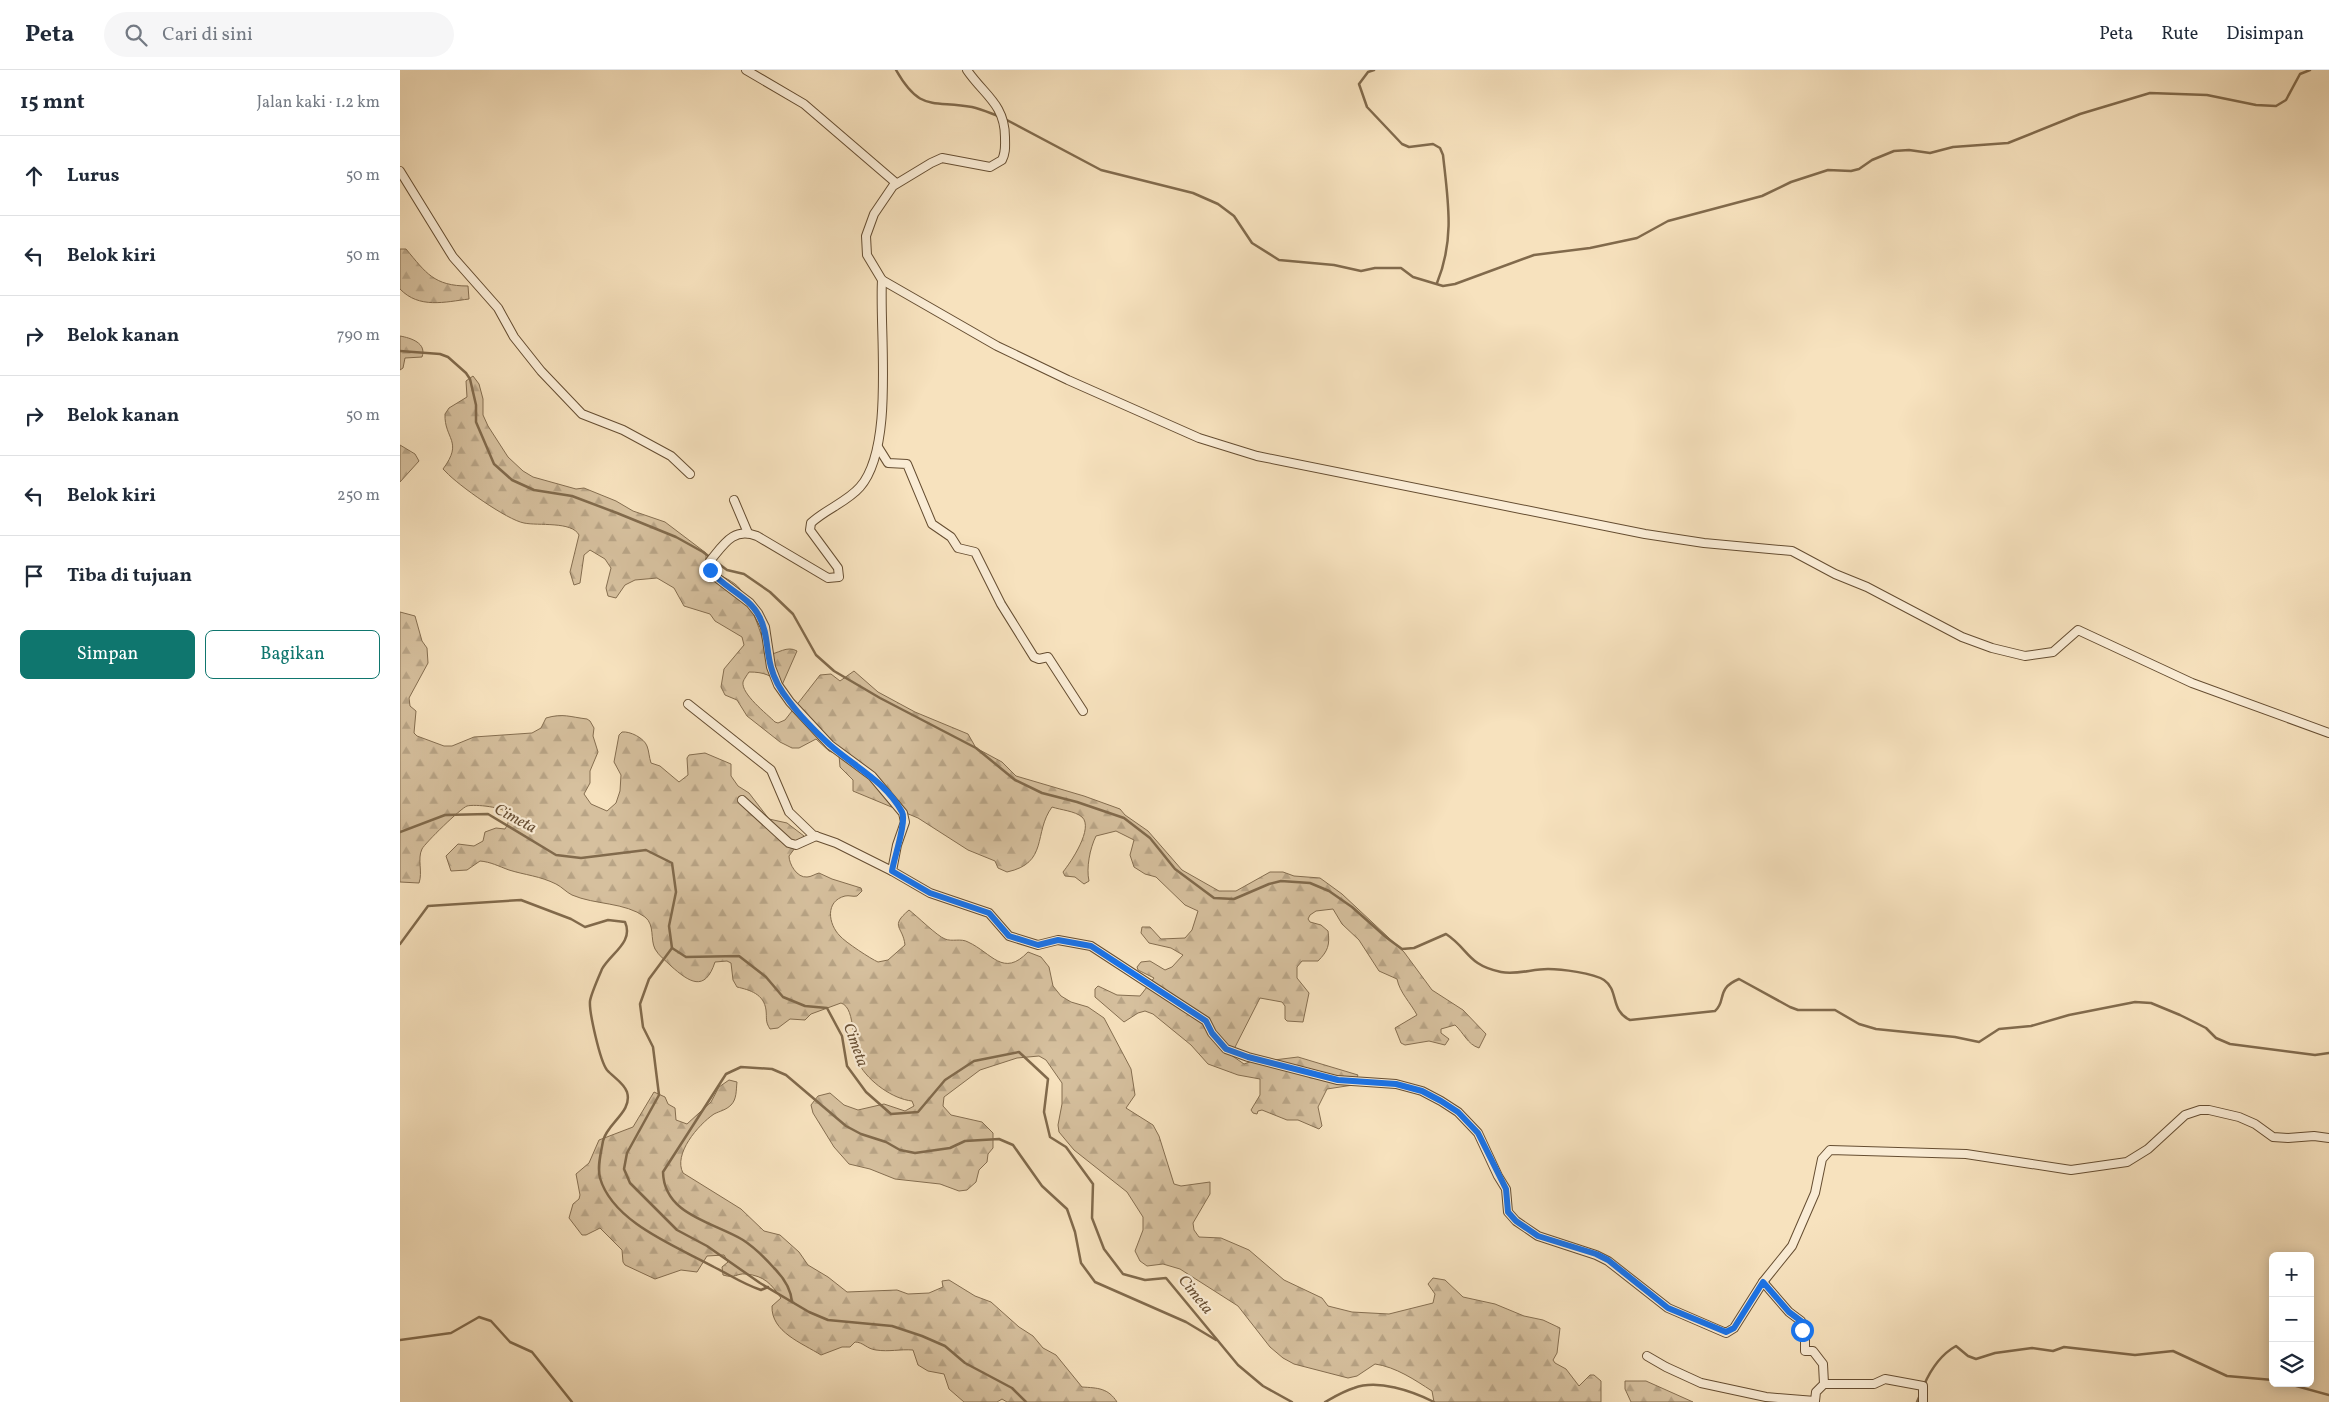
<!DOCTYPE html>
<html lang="id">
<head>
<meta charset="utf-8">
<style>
	body { margin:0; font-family:Vollkorn,serif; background:#f6f6f7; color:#1f2937 }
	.controls { position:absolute; right:15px; bottom:15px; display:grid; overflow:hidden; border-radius:8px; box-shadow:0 2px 12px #0003 }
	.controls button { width:45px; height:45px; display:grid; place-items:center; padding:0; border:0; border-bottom:1px solid #e0e1e3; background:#fff; color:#1f2937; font:25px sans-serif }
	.stop { position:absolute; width:15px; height:15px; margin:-11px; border:4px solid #1a73e8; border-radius:50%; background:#fff }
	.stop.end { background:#1a73e8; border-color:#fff; box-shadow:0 1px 5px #0008 }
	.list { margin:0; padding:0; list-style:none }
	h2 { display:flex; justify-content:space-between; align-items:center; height:65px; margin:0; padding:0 20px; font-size:21px }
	h2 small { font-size:16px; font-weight:400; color:#747a83 }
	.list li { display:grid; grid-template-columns:32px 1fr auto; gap:15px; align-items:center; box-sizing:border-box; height:80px; padding:0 20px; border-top:1px solid #e0e1e3 }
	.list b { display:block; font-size:19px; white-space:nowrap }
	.list em { font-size:16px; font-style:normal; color:#747a83 }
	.actions { display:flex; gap:10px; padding:15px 20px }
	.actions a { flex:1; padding:11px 0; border:1px solid #0f766e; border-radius:8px; text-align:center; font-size:18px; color:#0f766e }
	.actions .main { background:#0f766e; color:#fff }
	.icon { flex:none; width:28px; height:28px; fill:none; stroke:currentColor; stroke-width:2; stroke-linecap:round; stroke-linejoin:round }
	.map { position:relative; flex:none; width:1929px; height:1332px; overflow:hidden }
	header { display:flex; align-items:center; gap:30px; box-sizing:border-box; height:70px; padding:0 25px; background:#fff; border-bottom:1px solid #e0e1e3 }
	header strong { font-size:24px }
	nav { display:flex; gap:28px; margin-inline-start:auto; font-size:18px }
	.search { width:350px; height:45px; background:#f6f6f7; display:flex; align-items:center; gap:12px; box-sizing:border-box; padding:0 18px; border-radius:28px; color:#747a83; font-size:19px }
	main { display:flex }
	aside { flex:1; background:#fff }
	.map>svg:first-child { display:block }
	.forest { fill:url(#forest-firs); stroke:#856e50 }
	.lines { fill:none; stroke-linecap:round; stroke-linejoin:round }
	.stream { stroke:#816a4c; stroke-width:2.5 }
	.minor-casing { stroke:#654d31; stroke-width:10 }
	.minor { stroke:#faecd5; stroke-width:8 }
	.route { stroke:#1a73e8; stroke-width:6 }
	.labels { text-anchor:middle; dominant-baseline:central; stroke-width:4.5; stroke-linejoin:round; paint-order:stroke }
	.water-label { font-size:16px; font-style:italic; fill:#684f34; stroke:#faecd5 }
</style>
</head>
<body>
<header>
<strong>Peta</strong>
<div class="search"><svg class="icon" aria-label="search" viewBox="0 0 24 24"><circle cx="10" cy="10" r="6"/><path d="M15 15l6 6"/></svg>Cari di sini</div>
<nav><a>Peta</a><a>Rute</a><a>Disimpan</a></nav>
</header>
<main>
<aside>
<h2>15 mnt<small>Jalan kaki · 1.2 km</small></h2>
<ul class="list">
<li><svg class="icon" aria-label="ahead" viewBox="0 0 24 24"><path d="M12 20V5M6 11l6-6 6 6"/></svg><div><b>Lurus</b></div><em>50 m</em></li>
<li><svg class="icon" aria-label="left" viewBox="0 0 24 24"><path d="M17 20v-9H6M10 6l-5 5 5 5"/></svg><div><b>Belok kiri</b></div><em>50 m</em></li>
<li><svg class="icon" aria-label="right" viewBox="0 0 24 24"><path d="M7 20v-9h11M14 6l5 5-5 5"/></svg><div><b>Belok kanan</b></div><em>790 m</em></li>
<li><svg class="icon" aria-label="right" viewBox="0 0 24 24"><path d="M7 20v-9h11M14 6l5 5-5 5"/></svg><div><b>Belok kanan</b></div><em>50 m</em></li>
<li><svg class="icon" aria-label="left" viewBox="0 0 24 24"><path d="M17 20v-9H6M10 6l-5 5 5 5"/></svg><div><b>Belok kiri</b></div><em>250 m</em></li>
<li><svg class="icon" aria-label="arrive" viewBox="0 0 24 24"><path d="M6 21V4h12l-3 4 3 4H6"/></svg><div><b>Tiba di tujuan</b></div></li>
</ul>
<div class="actions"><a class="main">Simpan</a><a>Bagikan</a></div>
</aside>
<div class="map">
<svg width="1929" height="1332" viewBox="0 0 1929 1332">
	<defs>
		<pattern id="forest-firs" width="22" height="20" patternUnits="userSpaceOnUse" patternTransform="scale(1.25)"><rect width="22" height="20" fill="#d6c09e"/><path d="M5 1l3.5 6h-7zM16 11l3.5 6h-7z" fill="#b8a486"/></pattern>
	</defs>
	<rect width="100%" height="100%" fill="#f7e2be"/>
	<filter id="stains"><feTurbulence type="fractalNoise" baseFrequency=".004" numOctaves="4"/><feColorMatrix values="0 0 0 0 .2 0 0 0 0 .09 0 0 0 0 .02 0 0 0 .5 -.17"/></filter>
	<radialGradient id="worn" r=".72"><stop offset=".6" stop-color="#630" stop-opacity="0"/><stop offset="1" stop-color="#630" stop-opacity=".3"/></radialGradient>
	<g class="forest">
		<path d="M0,179H6C26,203 34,216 68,216L69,229C45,232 19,239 0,219Z"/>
		<path d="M0,266C11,268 27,273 22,287L5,288L3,298L0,300Z"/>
		<path d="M73,306L79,314L83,329V345L88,356L108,387L123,401L133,407L176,419L184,418L216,431L233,441L265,452L306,483V495C314,504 326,507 335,514C349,524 363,568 367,585C378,584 387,575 397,581L382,615C371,605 364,602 349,602C347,605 344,609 343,612C341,624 367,644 375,652L378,653L385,650L420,605L431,604L440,611L454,601L478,622L515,642L568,664L576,678L602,692L616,706L684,726L720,739L725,745L748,761L782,800L819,821H836L870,802H883L894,806L920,808L942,824L1004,882L1032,920L1063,940L1086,964L1079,978C1067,974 1064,963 1055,955L1041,959V963L1049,969L1045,975L1029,971L1005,975L1001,973L995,958L1017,945C1010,932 1000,923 997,909L979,901L959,870L942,854L933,839L916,841L910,845L908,849L910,852L921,855L928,861C930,875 928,881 918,891H902L897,897V908L909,923L903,952L887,951L885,949V936L882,932L860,928L831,985L844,994L861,988L874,990L898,987L958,1005L953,1015L927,1019L918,1037L922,1056L919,1059L898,1050H887L862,1040L858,1041L857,1044L853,1043L851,1040L860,1025V1009L838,1005L808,994L791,975L753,944L745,941L738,943L724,952L695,927V919L698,916L717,925L740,926L754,908L738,900L737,897L741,892L750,891L765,900L772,897L783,885L771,878L749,873L741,863L742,857H750L761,869L785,868L792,860L798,841L785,835L756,807L745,804L734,797L730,785L734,770L716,761L696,766C690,778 686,798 689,811L684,814L675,807L665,806L663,802C671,792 694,758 682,747C675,741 661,740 652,737C633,763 649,793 607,802L598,798L595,791L568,780L518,748L453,721V710L440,697L439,685L429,681L416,669L399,678H392L380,672L347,646L337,630L325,625L321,617L324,599L344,575L342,567L315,551L310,544L284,536L274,518L257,508L235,510L225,515L216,528L208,526L206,518L211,498L205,489L190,480L184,485L180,513L174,515L170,502L179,465C172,451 138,456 124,453C107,450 58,415 46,402L43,399C64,371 44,369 45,344L49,338L67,327L66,311Z"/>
		<polygon points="0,375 15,384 19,391 0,412"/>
		<path d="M0,542L15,546L22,571L27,578L28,593L9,628L10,636L16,641L14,663L17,666L44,676H52L74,667L132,663L141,658L146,648C163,643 170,647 187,649L190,651L194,658L193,666L198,682L190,701V713L184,724L191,734L207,741L216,733L220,721L221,705L214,692L219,665L222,662C230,661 244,668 247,676C249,681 249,687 251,693L260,696L279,712L288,705L287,688L289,685L305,683L331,694V706L338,716L349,723L369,749L387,753L404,766L389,786C389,794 397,808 407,807C411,807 415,804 419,803L432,809L461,818L462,821L457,826C453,827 449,825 445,826C425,831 428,854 440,866C445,872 471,889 478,892L488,890L505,875C503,856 489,857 509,840C517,846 537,866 545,869C552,872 561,868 568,872C592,883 603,908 628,882L641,887L649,897L653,916L661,926L671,932L688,937L704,948L731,999L735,1025L726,1038L753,1055L759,1066L774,1114L781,1116L810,1112V1124L793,1153L794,1160L799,1167L821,1168L849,1180L884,1210L922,1228L928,1236L952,1242L989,1244L1033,1233L1035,1224L1028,1214L1033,1208L1045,1210L1063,1227L1095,1234L1124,1246L1143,1250L1160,1258L1157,1283L1153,1290L1155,1293L1166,1299L1179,1316L1190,1305H1194L1201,1311V1332H1034L1032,1321C1015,1310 996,1297 975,1294L957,1306L948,1308L894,1294L883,1288L870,1277L838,1236L780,1199L763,1194L747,1196L740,1191L735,1181L743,1160V1147L727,1122L674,1080L659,1062L658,1055L662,1034V1013L646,990L639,986L617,988L580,1000L544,1027L543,1036L551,1045L582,1052L593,1063V1078L588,1084L587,1092L579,1100L576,1112L567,1120L559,1121L540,1114L495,1109L470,1099L449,1094L434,1077L413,1043L411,1035L418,1026L430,1023L444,1035L458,1040L484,1034L505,1041L514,1036L512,1031C493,1029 469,1012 459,994C451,980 457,938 441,933L411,944L405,950L390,949L378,958L370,959C365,951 367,949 366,940C364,924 350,920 337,917L333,910L331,893L327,891L315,892C305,923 289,912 271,896C265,890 259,886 255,879C250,869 255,855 245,847C225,832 195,835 172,825C166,822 162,817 156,814C140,806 125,805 109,800C98,796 91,792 80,791L67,800L51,801L46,786L58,774L74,776L83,771L85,762L96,758L105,759C108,754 110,749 108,744C105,737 75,734 67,736C61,738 25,773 22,779C17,789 23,802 19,813L0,812Z"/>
		<path d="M329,1010L337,1012C336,1020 337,1029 331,1035C326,1040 320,1041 314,1044C298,1055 273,1084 283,1103L341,1139L364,1161L380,1165L399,1182L408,1195L428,1207L447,1222L497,1220L508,1224L529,1223L543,1217L542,1211L549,1210L575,1226L591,1232L619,1257L633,1266L643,1278L656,1285L682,1317C698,1318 708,1318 717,1332H607L602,1329L597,1332H564L549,1319L544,1304L528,1301L518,1295L513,1280C500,1279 489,1282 476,1280C467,1279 463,1272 455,1272L450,1277H442L421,1285C402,1273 371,1262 372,1236L381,1228C371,1214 365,1206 346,1204C336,1203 336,1209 323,1205L322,1197L328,1192L324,1185L307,1186L297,1202L281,1200L255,1209L225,1195L223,1192L222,1180L200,1158L186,1165H182L169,1148L173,1134L179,1129L180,1125L176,1104L189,1093L199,1070L233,1057L254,1022L265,1027L268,1034L275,1038L276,1050L287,1054L311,1032L319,1017Z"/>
		<polygon points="1225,1311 1246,1311 1293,1332 1231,1332 1225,1319"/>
	</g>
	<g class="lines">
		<g class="stream">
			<path d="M496,0C520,42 531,30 572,37C581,39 590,43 598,46"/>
			<path d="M974,0L968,2L959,14L967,37L1002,74L1009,77L1033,74L1040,78L1043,85C1048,131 1055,169 1037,213"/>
			<polyline points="603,48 701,100 793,123 818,134 834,146 852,173 879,190 934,195 961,201 975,198 1001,198 1013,207 1043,216 1055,214 1134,185 1190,178 1237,168 1268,151 1362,126 1391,112 1428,100 1451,101 1459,99 1472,90 1494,81 1509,80 1530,83 1553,77 1608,73 1680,44 1750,23 1807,25 1856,35 1876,36 1886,30 1900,4 1910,0"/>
			<path d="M0,281L40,284L48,287L66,303L70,309L76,335V352L94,394L112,410L134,420L172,426L217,443L276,467L303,482L327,500L344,504L370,522L393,544L416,585L434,601L480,628L576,678L615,710L642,723L677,732L724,748L750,768L775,799L814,828L834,829L869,814L881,811L910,813L929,821L952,837L987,868L1002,879L1014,878L1046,864C1069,879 1067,895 1101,902C1117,905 1132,899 1148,899C1161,899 1193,903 1204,910C1219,920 1210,941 1230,950L1315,941C1327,931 1315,919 1339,909L1390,937L1398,940H1435L1459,954L1476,959L1555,967L1579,972L1599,959L1631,956L1669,945L1735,932L1751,933L1780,945L1806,958L1816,968L1830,974L1915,985L1929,983"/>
			<polyline points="0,762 45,745 88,744 156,785 181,788 246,780 272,793 276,822 269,856 272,878 286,887 339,886 366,907 383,927 405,936 427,938 442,966 447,996 466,1022 491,1044 518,1042 545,1010 574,991 619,982 648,1009 644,1042 650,1067 666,1077 693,1114 692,1148 704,1179 723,1204 745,1210 766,1208 838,1295 863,1316 892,1332"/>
			<path d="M0,874L28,836L121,830L171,849L185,857L208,850L225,852C234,872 211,883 202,899C199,906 191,924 190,931C189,942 200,991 207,1000C213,1007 224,1013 227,1022C233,1042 207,1053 203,1071C201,1083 197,1096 200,1108C213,1153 278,1177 314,1197C330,1205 343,1214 361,1220L368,1217"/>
			<polyline points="272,878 249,909 240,934 243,957 253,977 259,1025 227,1083 224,1099 230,1113 277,1160 307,1176 360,1213 409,1242 428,1250 492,1256 522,1266 545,1276 565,1293 612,1318 626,1332"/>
			<path d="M392,1232C391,1219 383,1207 374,1198C365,1188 354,1177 343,1170C313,1152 264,1145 263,1102L326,1004L341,997L372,999L386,1005L446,1056L461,1064L486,1072L500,1080L515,1083L550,1078L565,1071L599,1069L613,1075L642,1116L667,1139L675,1162L681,1193L695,1212L786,1252L816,1270"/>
			<polyline points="0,1270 51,1263 79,1247 91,1251 110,1272 132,1282 172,1332"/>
			<polyline points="1885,1313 1929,1325"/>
			<path d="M1524,1315C1531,1299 1540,1285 1556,1276L1568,1286L1576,1289L1595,1283L1632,1278L1653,1281L1664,1277L1735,1285L1773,1281L1827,1306L1873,1310"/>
			<path d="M925,1332C934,1327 944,1321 954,1318C978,1309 1012,1321 1034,1332"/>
			<polyline points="1517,1332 1520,1325"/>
		</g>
		<defs>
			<g id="minor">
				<polyline points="346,0 404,34 496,113"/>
				<path d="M567,0C583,24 605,34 605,67C605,76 606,82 602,90L590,97L542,88L531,93L493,116L474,144L466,166L467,185L482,210L597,276L668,310L799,368L857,386L1245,464L1304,473L1392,481L1435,504L1467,517L1562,567L1592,578L1625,586L1653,582L1678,560L1792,613L1929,663"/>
				<polyline points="0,101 53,187 98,238 114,267 141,301 182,344 223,360 271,386 290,404"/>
				<path d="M482,210C479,262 495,377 460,417C447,432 426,439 411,453L410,460L438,498L439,507L428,508L357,466C333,457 324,474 310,491L309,500L312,504L350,533L358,543L365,557L371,597L378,615L390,632L430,675L472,706L503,743L505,752L497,775L492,801L530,823L589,843L609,866L638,875L658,870L691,876L806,951L812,963L826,979L848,987L937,1010L996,1014L1022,1021L1041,1031L1058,1042L1078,1063L1098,1106L1106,1119L1108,1142L1116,1151L1138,1166L1196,1185L1208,1191L1268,1238L1326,1263L1334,1258L1363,1212L1392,1176L1415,1123L1422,1089L1430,1080L1566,1084L1671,1100L1727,1092L1748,1079L1785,1045L1800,1040H1809L1839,1047L1855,1054L1873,1067L1888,1068L1914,1066L1929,1068"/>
				<polyline points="478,377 488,393 507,394 532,454 551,467 558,478 575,482 601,534 634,587 639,589 648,587 683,641"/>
				<polyline points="334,430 348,463"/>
				<polyline points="288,634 371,700 389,742 413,765 436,773 492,801"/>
				<polyline points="342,730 389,773 396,775 416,766"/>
				<polyline points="1247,1286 1266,1297 1301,1313 1366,1327 1415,1331 1416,1322 1424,1314 1423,1294 1413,1281 1405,1281 1405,1268 1401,1251 1389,1242 1363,1212"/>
				<polyline points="1424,1314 1474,1314 1485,1309 1523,1316 1523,1332"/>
			</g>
		</defs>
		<use href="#minor" class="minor-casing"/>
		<use href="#minor" class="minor"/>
	</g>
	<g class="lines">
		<path class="route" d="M310,500C323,518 348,525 359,546C368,562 366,580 371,597C374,609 381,621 389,631C400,646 416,662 430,675C455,697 486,712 502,742C507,751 494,788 492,801L530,823L589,843L609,866L638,875L658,870L691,876L806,951L812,963L826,979L848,987L938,1010L996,1014L1022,1021L1041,1031L1058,1042L1078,1063L1106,1119L1108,1142L1116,1151L1138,1166L1196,1184L1208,1190L1268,1238L1326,1262L1334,1258L1363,1212L1389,1242L1401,1251L1402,1260"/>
	</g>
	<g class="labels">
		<g class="water-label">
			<text transform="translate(115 749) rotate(28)">Cimeta</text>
			<text transform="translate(455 975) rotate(70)">Cimeta</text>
			<text transform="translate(795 1225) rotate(51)">Cimeta</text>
		</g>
	</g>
	<rect width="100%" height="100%" filter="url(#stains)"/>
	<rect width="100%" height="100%" fill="url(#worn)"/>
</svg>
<div class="controls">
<button>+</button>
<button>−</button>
<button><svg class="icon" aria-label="layers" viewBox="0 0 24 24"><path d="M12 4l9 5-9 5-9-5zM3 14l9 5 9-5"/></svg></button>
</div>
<div class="stop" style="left:1402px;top:1260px"></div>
<div class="stop end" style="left:310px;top:500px"></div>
</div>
</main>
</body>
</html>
